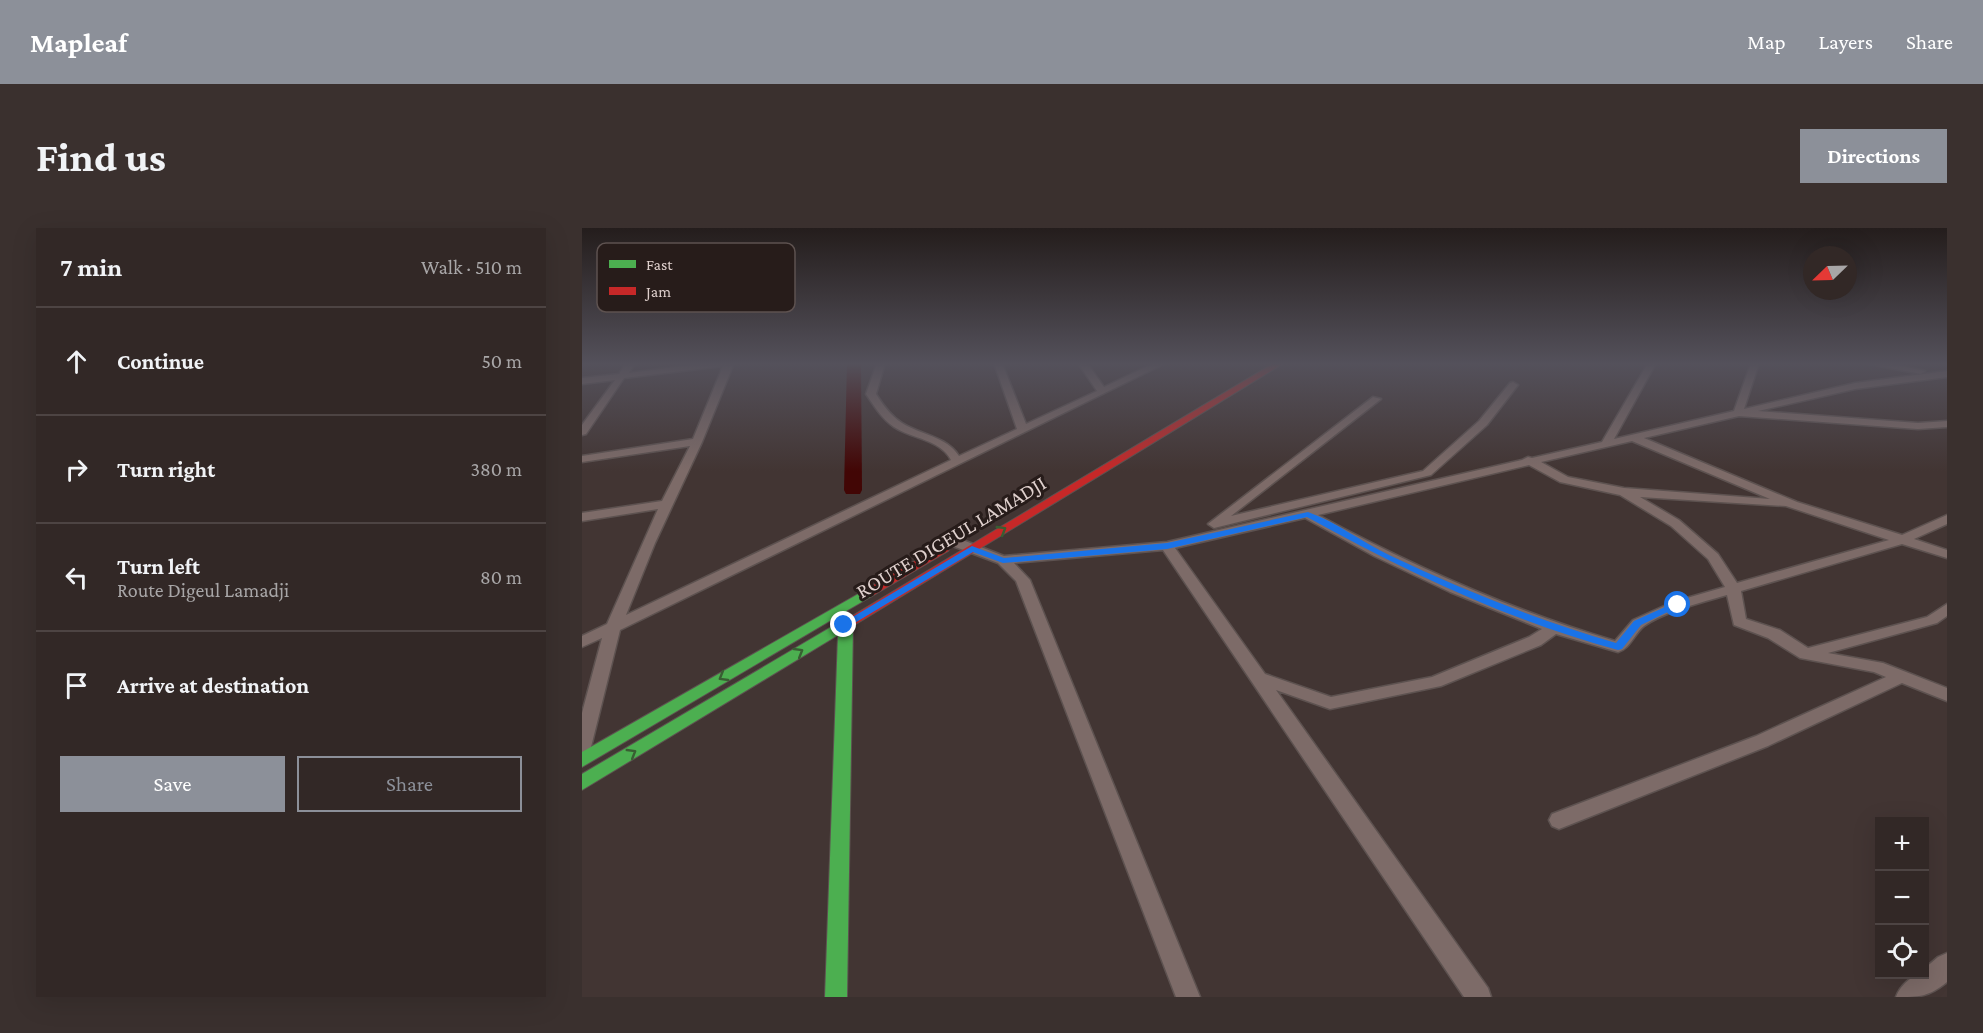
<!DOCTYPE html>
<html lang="en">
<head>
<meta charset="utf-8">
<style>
	body { margin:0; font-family:"Crimson Pro",serif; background:#3a302e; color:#f1f3f6 }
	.controls { position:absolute; right:18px; bottom:18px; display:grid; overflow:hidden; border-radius:0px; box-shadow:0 6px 24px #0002 }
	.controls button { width:54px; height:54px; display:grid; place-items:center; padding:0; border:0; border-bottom:2px solid #4d4443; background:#322826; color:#f1f3f6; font:30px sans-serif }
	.compass { position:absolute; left:1221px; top:18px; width:54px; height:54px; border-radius:50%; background:#322826; box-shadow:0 6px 24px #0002; rotate:247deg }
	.stop { position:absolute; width:18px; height:18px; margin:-14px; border:4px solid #1a73e8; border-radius:50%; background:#fff }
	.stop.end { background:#1a73e8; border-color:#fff; box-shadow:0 2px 6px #0008 }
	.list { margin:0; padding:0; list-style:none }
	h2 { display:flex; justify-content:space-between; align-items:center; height:78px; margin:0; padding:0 24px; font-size:26px }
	h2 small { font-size:20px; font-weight:400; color:#a8a6a7 }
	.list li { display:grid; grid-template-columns:39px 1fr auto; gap:18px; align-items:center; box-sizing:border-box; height:108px; padding:0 24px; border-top:2px solid #4d4443 }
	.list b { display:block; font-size:22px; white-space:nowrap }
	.list p { margin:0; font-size:20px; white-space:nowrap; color:#a8a6a7 }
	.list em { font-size:20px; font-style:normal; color:#a8a6a7 }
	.actions { display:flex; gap:12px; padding:18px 24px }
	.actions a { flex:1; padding:14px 0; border:2px solid #8c9099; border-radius:0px; text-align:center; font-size:21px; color:#8c9099 }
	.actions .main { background:#8c9099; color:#fff }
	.icon { flex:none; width:33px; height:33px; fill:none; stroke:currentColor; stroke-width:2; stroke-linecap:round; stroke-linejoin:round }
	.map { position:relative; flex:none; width:1365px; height:769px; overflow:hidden; border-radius:0px }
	header { display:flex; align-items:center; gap:36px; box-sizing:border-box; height:84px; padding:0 30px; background:#8c9099; color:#fff }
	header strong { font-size:28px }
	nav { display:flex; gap:33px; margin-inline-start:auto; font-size:21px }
	.intro { display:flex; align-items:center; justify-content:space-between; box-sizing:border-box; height:144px; padding:0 36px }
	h1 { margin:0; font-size:42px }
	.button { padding:15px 27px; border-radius:0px; background:#8c9099; color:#fff; font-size:21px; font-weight:700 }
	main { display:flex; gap:36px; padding:0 36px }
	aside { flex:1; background:#322826; border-radius:0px; box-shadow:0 6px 24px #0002 }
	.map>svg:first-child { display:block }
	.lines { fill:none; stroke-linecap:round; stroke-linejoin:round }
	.river { fill:#420605; fill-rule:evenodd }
	.street-casing { stroke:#5d5250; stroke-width:3 }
	.fast-casing { stroke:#5d5250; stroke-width:2 }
	.jam-casing { stroke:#5d5250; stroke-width:2 }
	.street { fill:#7d6b68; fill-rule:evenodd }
	.fast { fill:#4caf50; fill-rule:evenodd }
	.jam { fill:#c62828; fill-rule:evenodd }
	.oneway { stroke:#385e32 }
	.route { fill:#1a73e8 }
	.labels { text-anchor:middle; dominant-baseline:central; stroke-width:6; stroke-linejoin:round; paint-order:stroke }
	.street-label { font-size:21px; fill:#dfd0cd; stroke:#271c1a }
	.key { fill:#271c1a; stroke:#5e5250; stroke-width:1.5 }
	.key-label { font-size:16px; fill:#dfd0cd }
</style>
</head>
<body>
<header>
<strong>Mapleaf</strong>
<nav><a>Map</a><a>Layers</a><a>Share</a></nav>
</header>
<div class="intro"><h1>Find us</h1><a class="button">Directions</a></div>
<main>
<aside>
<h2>7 min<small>Walk · 510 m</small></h2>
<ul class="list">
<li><svg class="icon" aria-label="ahead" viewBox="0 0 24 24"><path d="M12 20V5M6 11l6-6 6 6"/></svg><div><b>Continue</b></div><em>50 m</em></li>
<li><svg class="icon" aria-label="right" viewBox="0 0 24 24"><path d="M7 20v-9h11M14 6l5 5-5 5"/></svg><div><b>Turn right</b></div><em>380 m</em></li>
<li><svg class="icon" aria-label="left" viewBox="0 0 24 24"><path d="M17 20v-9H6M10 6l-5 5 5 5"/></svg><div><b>Turn left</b><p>Route Digeul Lamadji</p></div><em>80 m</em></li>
<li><svg class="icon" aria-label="arrive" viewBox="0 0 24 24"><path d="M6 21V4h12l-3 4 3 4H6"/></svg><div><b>Arrive at destination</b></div></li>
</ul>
<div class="actions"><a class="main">Save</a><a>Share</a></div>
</aside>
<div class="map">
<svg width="1365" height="769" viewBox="0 0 1365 769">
	<rect width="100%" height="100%" fill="#423533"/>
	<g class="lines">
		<polygon class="river" points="265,135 279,135 280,262 278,266 264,266 262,262"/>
		<defs>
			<g id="street">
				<path d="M44,135H53L47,145L124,135H152L120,214L73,315L44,387L369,232C358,211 330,211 312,199C300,191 292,178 284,166L295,135H303L294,166C301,177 309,188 320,195C339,207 364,208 377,228L435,201L412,135H420L444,196L515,163L496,135H505L522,159L572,135H584L38,402L9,519L7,524L0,526V485L20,410L0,419V408L25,396L76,281L0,293V285L80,273L108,218L0,234V228L111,211L141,138L42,150L4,206L0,207V197L33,152L0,156V150L37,146Z"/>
				<path d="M1066,135H1074L1032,211L1152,183L1169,135H1177L1162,181L1273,155L1365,143V149L1273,161L1176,183L1336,195L1365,193V199L1336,201L1157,188L1062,210L1215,274L1320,307L1365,287V296L1332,311L1365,322V330L1320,316L1159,363L1164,391L1198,402L1226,420L1345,389L1365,376V388L1355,395L1246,425L1301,435L1365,460V473L1320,455L1186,518L977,601L970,598L967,592L970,586L1174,508L1304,449L1292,444L1218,430L1186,410L1152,397L1145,367C1121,374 1081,384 1062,398C1052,406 1048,421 1036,424L974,406L959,417L859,458L748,481L694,462L906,760L909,769H882L581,322L432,335L448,352L618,769H594L434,353L416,335L368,317L366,314L368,311H378L422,328L585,314L940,232L946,229L950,230L1020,214ZM1050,213L1188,271L1042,260L986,249L959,234ZM947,237L978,254L1038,267L1089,298L1126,331L1143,359L1091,374L1051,392L1033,413C928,382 831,338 736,287ZM1058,269L1204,278L1307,312L1155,355L1136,326L1097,292ZM723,290L792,328L868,364L960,401L947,409L850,449L749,469L683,446L593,320Z"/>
				<polygon points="1282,135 1305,135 1343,143 1339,146"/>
				<polygon points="931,154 936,157 905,197 849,247 632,300 626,296 791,169 799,171 649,288 841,243 897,193 928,155"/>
				<path d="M1365,725V754C1346,769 1338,769 1314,769C1318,758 1330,746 1342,746V741L1356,729Z"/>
			</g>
			<polygon id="fast" points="285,361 292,365 290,368 264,383 270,387 271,396 265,769 243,769 256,407 0,562 0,546 256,395 256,388 0,539 0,524"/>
			<g id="jam">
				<polygon points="692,135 702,135 269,399 259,399 257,396"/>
				<polygon points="362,316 366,317 368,320 366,323 290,368 285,369 278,365"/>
			</g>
		</defs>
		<use href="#street" class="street-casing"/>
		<use href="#fast" class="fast-casing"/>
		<use href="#jam" class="jam-casing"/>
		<use href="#street" class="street"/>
		<use href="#fast" class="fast"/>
		<use href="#jam" class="jam"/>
	</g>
	<defs><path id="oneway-chevron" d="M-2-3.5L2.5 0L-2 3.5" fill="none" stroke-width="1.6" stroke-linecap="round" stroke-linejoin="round" transform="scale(1.5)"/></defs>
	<g class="oneway">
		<use href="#oneway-chevron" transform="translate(420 302) rotate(-31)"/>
		<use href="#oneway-chevron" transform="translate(217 424) rotate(-31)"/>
		<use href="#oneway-chevron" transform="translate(141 449) rotate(149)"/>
		<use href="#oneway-chevron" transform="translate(50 525) rotate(-31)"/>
	</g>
	<linearGradient id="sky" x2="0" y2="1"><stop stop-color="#241d1c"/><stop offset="0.56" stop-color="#54515b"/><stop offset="1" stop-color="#54515b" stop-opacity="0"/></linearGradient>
	<rect width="1365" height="243" fill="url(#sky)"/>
	<path class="route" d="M726,284C754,294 780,314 807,327C881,362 955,392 1034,415L1052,393L1092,375L1100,377L1059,397L1040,421L1036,422C926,392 824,344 725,289L585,321L421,335L391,324L266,399L257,397L390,318L422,330L585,315Z"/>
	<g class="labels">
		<g class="street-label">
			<text transform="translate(369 309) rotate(-31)">ROUTE DIGEUL LAMADJI</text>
		</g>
	</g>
	<rect x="15" y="15" width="198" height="69" rx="9" class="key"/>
	<rect x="27" y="32" width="27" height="8" fill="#4caf50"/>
	<rect x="27" y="59" width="27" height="8" fill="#c62828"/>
	<g class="key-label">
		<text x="64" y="42">Fast</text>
		<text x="64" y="69">Jam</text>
	</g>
</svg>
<div class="controls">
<button>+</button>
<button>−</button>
<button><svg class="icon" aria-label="locate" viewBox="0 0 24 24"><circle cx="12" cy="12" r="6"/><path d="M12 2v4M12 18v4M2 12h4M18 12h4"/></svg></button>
</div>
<svg class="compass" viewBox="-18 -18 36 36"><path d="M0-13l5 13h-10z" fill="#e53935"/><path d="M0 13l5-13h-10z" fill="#a8a6a7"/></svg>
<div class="stop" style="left:1096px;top:377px"></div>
<div class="stop end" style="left:262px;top:397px"></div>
</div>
</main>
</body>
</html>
